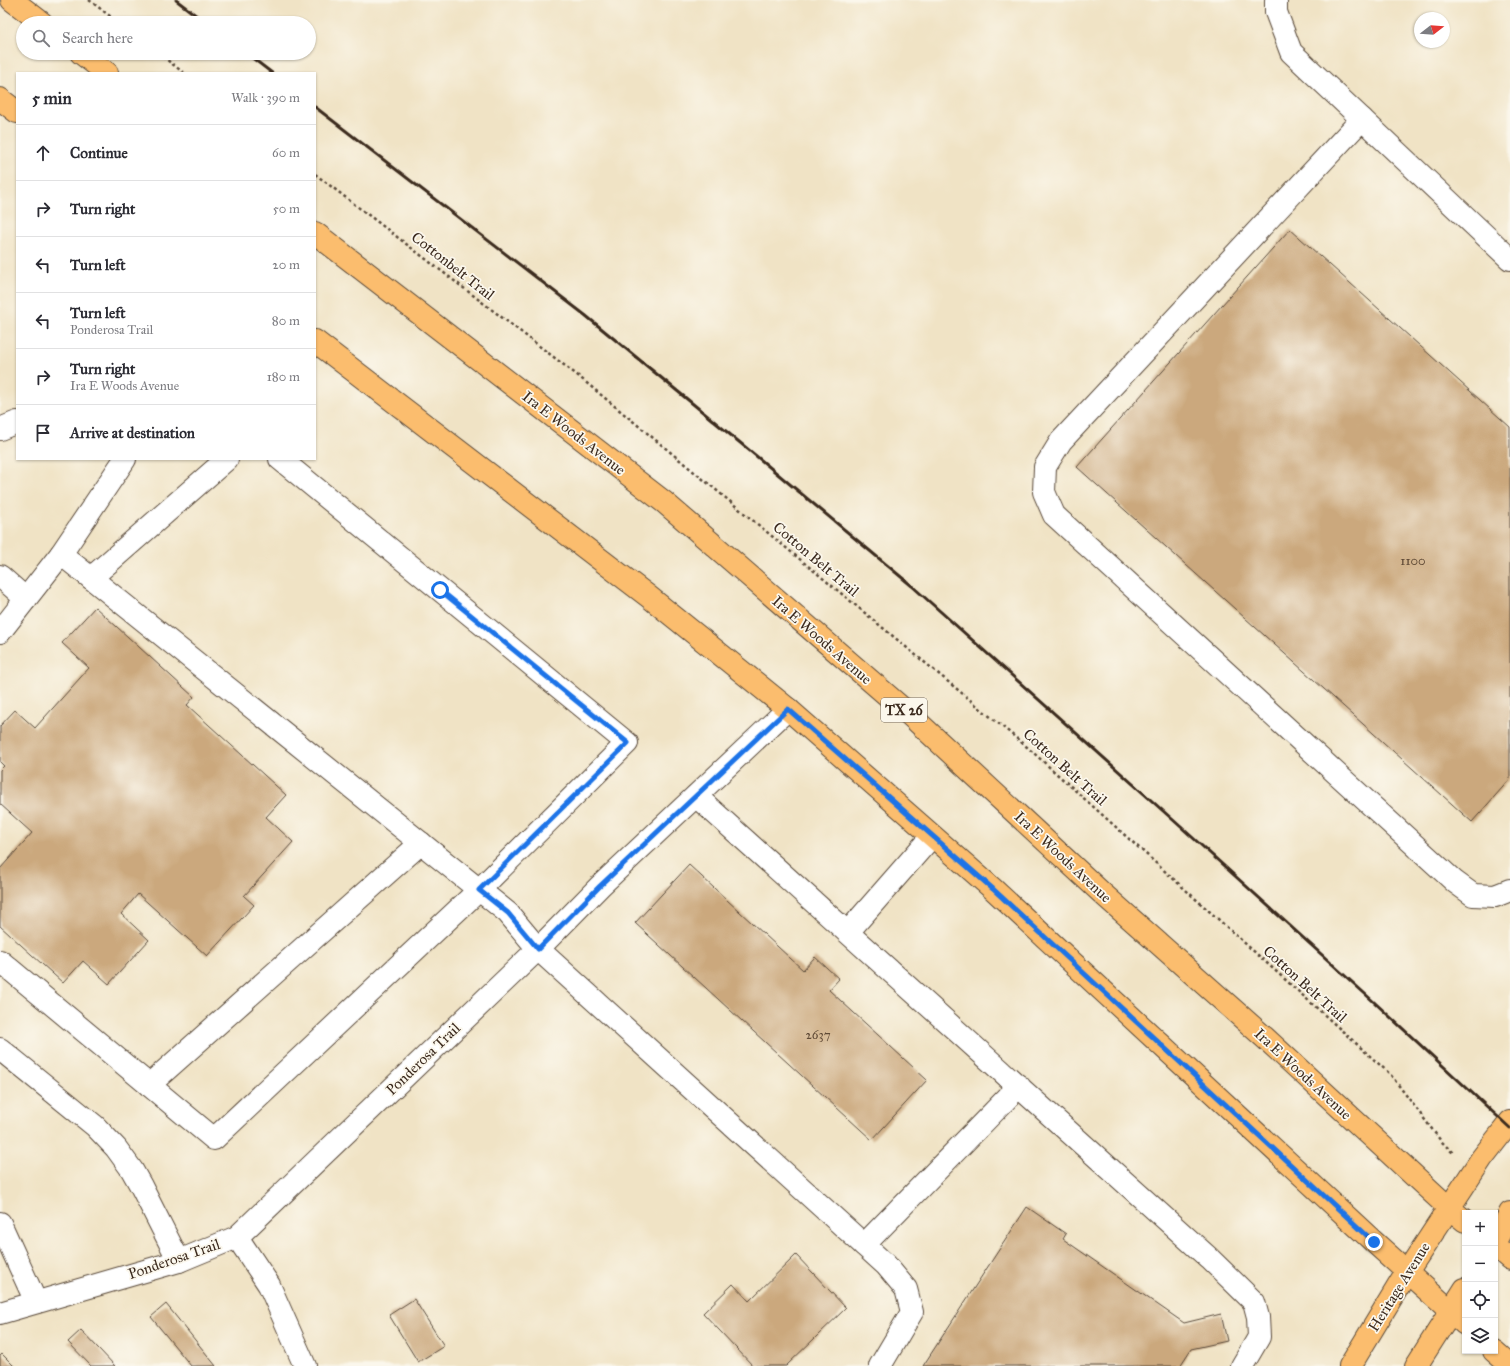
<!DOCTYPE html>
<html lang="en">
<head>
<meta charset="utf-8">
<style>
	body { margin:0; font-family:"IM FELL Great Primer",serif; background:#f2f2f3; color:#2b2b33 }
	.controls { position:absolute; right:12px; bottom:12px; display:grid; overflow:hidden; border-radius:0px; box-shadow:0 1px 3px #0004 }
	.controls button { width:36px; height:36px; display:grid; place-items:center; padding:0; border:0; border-bottom:1px solid #e1e1e2; background:#fff; color:#2b2b33; font:20px sans-serif }
	.compass { position:absolute; left:1414px; top:12px; width:36px; height:36px; border-radius:50%; background:#fff; box-shadow:0 1px 3px #0004; rotate:73deg }
	.stop { position:absolute; width:12px; height:12px; margin:-9px; border:3px solid #1a73e8; border-radius:50%; background:#fff }
	.stop.end { background:#1a73e8; border-color:#fff; box-shadow:0 1px 4px #0008 }
	.list { margin:0; padding:0; list-style:none }
	h2 { display:flex; justify-content:space-between; align-items:center; height:52px; margin:0; padding:0 16px; font-size:17px }
	h2 small { font-size:13px; font-weight:400; color:#7c7c81 }
	.list li { display:grid; grid-template-columns:26px 1fr auto; gap:12px; align-items:center; box-sizing:border-box; height:56px; padding:0 16px; border-top:1px solid #e1e1e2 }
	.list b { display:block; font-size:15px; white-space:nowrap }
	.list p { margin:0; font-size:13px; white-space:nowrap; color:#7c7c81 }
	.list em { font-size:13px; font-style:normal; color:#7c7c81 }
	.icon { flex:none; width:22px; height:22px; fill:none; stroke:currentColor; stroke-width:2; stroke-linecap:round; stroke-linejoin:round }
	.map { position:relative; flex:none; width:1510px; height:1366px; overflow:hidden }
	.search { position:absolute; background:#fff; box-shadow:0 1px 3px #0004; left:16px; top:16px; width:300px; height:44px; display:flex; align-items:center; gap:10px; box-sizing:border-box; padding:0 14px; border-radius:22px; color:#7c7c81; font-size:15px }
	.panel { position:absolute; background:#fff; box-shadow:0 1px 3px #0004; left:16px; top:72px; width:300px; height:388px; border-radius:0px }
	.map>svg:first-child { display:block }
	.building { fill:#cba87d }
	.lines { fill:none; stroke-linecap:round; stroke-linejoin:round }
	.minor-casing { stroke:#564637; stroke-width:24 }
	.major-casing { stroke:#564637; stroke-width:24 }
	.path { stroke:#564637; stroke-width:2.5; stroke-dasharray:3 3; stroke-linecap:butt }
	.minor { stroke:#fff; stroke-width:22 }
	.major { stroke:#fbbd6e; stroke-width:22 }
	.rail { stroke:#3b2a1e; stroke-width:3 }
	.route { stroke:#1a73e8; stroke-width:5 }
	.labels { text-anchor:middle; dominant-baseline:central; stroke-width:3.5; stroke-linejoin:round; paint-order:stroke }
	.number-label { font-size:13px; fill:#5f4a36 }
	.shield { fill:#fbf7ec; stroke:#75685c; stroke-width:1 }
	.shield-label { font-size:14px; font-weight:bold; fill:#3b2a1e }
	.street-label { font-size:15px; fill:#3b2a1e; stroke:#fbf7ec }
</style>
</head>
<body>
<div class="map">
<svg width="1510" height="1366" viewBox="0 0 1510 1366">
	<rect width="100%" height="100%" fill="#fbf7ec"/>
	<filter id="ink" filterUnits="userSpaceOnUse"><feTurbulence type="fractalNoise" baseFrequency=".025" numOctaves="2"/><feDisplacementMap in="SourceGraphic" scale="8" xChannelSelector="R" yChannelSelector="G"/><feConvolveMatrix kernelMatrix="1 2 1 2 8 2 1 2 1" color-interpolation-filters="sRGB"/></filter>
	<filter id="wash" filterUnits="userSpaceOnUse"><feTurbulence type="fractalNoise" baseFrequency=".012" numOctaves="4" result="noise"/><feDisplacementMap in="SourceGraphic" scale="16" xChannelSelector="R" yChannelSelector="G"/><feGaussianBlur stdDeviation="0.9" result="paint"/><feColorMatrix in="noise" values="0 0 0 0 0 0 0 0 0 0 0 0 0 0 0 0 0 1.4 0 .05"/><feComposite in="paint" operator="in"/></filter>
	<g filter="url(#wash)">
		<rect width="100%" height="100%" fill="#f0e3c5"/>
		<g id="blocks">
			<g class="building">
				<polygon points="1290,229 1510,427 1510,779 1472,822 1077,467"/>
				<polygon points="95,607 194,697 187,705 286,795 266,817 293,842 244,896 254,905 207,956 138,894 121,914 149,940 109,984 83,961 63,983 0,926 0,869 32,833 0,804 0,770 4,766 0,762 0,726 15,710 35,728 89,668 62,643"/>
				<polygon points="689,865 803,970 815,957 839,979 829,990 927,1080 872,1140 635,923"/>
				<polygon points="1027,1207 1066,1234 1063,1239 1184,1323 1221,1314 1227,1341 1191,1349 1180,1366 923,1366"/>
				<polygon points="796,1255 846,1308 786,1366 753,1366 703,1313 733,1284 749,1301"/>
				<polygon points="414,1299 444,1346 418,1362 389,1315"/>
				<polygon points="166,1304 216,1366 191,1366 151,1317"/>
				<polygon points="81,1330 115,1366 91,1366 68,1342"/>
				<polygon points="2,1354 14,1366 0,1366 0,1356"/>
			</g>
		</g>
	</g>
	<g filter="url(#ink)">
		<use href="#blocks" fill-opacity="0" stroke="#564637" stroke-width="1"/>
		<g class="lines">
			<defs>
				<g id="minor">
					<polyline points="1276,0 1276,12 1291,52 1510,259"/>
					<polyline points="1362,119 1061,441 1045,467 1044,492 1054,515 1455,882 1473,895 1495,896 1510,890"/>
					<polyline points="0,429 17,422"/>
					<polyline points="125,459 61,554 508,913 538,949 886,1265 906,1289 912,1312 880,1366"/>
					<polyline points="0,576 26,599"/>
					<polyline points="91,578 227,459"/>
					<polyline points="0,632 61,554"/>
					<polyline points="696,796 1210,1259 1254,1302 1258,1317 1259,1337 1242,1366"/>
					<polyline points="848,932 932,836"/>
					<polyline points="0,961 214,1139 479,890 627,743 280,459"/>
					<polyline points="0,1049 95,1126 116,1148 132,1170 141,1186 179,1261"/>
					<polyline points="149,1085 421,843"/>
					<polyline points="0,1223 36,1302"/>
					<polyline points="237,1237 269,1285 305,1366"/>
					<polyline points="864,1245 1019,1086"/>
					<polyline points="0,1313 179,1261 237,1237 538,949 600,886 788,709"/>
				</g>
				<g id="major">
					<polyline points="12,0 42,23"/>
					<polyline points="81,53 107,73"/>
					<polyline points="0,99 17,112"/>
					<polyline points="315,233 664,502 910,715 1104,895 1264,1037 1449,1208 1465,1221"/>
					<polyline points="315,341 648,596 788,709 993,889 1374,1242 1465,1324"/>
					<polyline points="1495,1242 1510,1213"/>
					<polyline points="1495,1246 1510,1259"/>
					<polyline points="1494,1351 1510,1365"/>
					<polyline points="1350,1366 1407,1272 1482,1158 1510,1122"/>
					<polyline points="1416,1366 1465,1289"/>
				</g>
			</defs>
			<use href="#minor" class="minor-casing"/>
			<use href="#major" class="major-casing"/>
			<g class="path">
				<polyline points="89,0 119,23"/>
				<polyline points="158,53 184,73"/>
				<polyline points="315,174 577,375 1027,747 1390,1074 1441,1141 1454,1154"/>
			</g>
			<use href="#minor" class="minor"/>
			<use href="#major" class="major"/>
			<g class="rail">
				<polyline points="176,0 206,23"/>
				<polyline points="246,53 272,73"/>
				<polyline points="315,107 585,315 761,460 912,586 1181,827 1374,1002 1510,1128"/>
			</g>
		</g>
	</g>
	<g class="lines" filter="url(#ink)">
		<polyline class="route" points="440,590 628,743 479,890 508,913 538,949 600,886 788,709 993,889 1374,1242"/>
	</g>
	<g class="labels">
		<g class="number-label">
			<text x="1413" y="561">1100</text>
			<text x="818" y="1035">2637</text>
		</g>
		<rect class="shield" x="881" y="698" width="46" height="24" rx="3"/>
		<g class="shield-label">
			<text x="904" y="710">TX 26</text>
		</g>
		<g class="street-label">
			<text transform="translate(453 266) rotate(38)">Cottonbelt Trail</text>
			<text transform="translate(574 433) rotate(38)">Ira E Woods Avenue</text>
			<text transform="translate(816 559) rotate(40)">Cotton Belt Trail</text>
			<text transform="translate(822 640) rotate(41)">Ira E Woods Avenue</text>
			<text transform="translate(1065 767) rotate(42)">Cotton Belt Trail</text>
			<text transform="translate(1063 857) rotate(43)">Ira E Woods Avenue</text>
			<text transform="translate(1305 984) rotate(42)">Cotton Belt Trail</text>
			<text transform="translate(423 1059) rotate(-44)">Ponderosa Trail</text>
			<text transform="translate(1303 1074) rotate(43)">Ira E Woods Avenue</text>
			<text transform="translate(174 1259) rotate(-19)">Ponderosa Trail</text>
			<text transform="translate(1399 1287) rotate(-58)">Heritage Avenue</text>
		</g>
	</g>
</svg>
<div class="controls">
<button>+</button>
<button>−</button>
<button><svg class="icon" aria-label="locate" viewBox="0 0 24 24"><circle cx="12" cy="12" r="6"/><path d="M12 2v4M12 18v4M2 12h4M18 12h4"/></svg></button>
<button><svg class="icon" aria-label="layers" viewBox="0 0 24 24"><path d="M12 4l9 5-9 5-9-5zM3 14l9 5 9-5"/></svg></button>
</div>
<svg class="compass" viewBox="-18 -18 36 36"><path d="M0-13l5 13h-10z" fill="#e53935"/><path d="M0 13l5-13h-10z" fill="#7c7c81"/></svg>
<div class="stop" style="left:440px;top:590px"></div>
<div class="stop end" style="left:1374px;top:1242px"></div>
<div class="search"><svg class="icon" aria-label="search" viewBox="0 0 24 24"><circle cx="10" cy="10" r="6"/><path d="M15 15l6 6"/></svg>Search here</div>
<section class="panel">
<h2>5 min<small>Walk · 390 m</small></h2>
<ul class="list">
<li><svg class="icon" aria-label="ahead" viewBox="0 0 24 24"><path d="M12 20V5M6 11l6-6 6 6"/></svg><div><b>Continue</b></div><em>60 m</em></li>
<li><svg class="icon" aria-label="right" viewBox="0 0 24 24"><path d="M7 20v-9h11M14 6l5 5-5 5"/></svg><div><b>Turn right</b></div><em>50 m</em></li>
<li><svg class="icon" aria-label="left" viewBox="0 0 24 24"><path d="M17 20v-9H6M10 6l-5 5 5 5"/></svg><div><b>Turn left</b></div><em>20 m</em></li>
<li><svg class="icon" aria-label="left" viewBox="0 0 24 24"><path d="M17 20v-9H6M10 6l-5 5 5 5"/></svg><div><b>Turn left</b><p>Ponderosa Trail</p></div><em>80 m</em></li>
<li><svg class="icon" aria-label="right" viewBox="0 0 24 24"><path d="M7 20v-9h11M14 6l5 5-5 5"/></svg><div><b>Turn right</b><p>Ira E Woods Avenue</p></div><em>180 m</em></li>
<li><svg class="icon" aria-label="arrive" viewBox="0 0 24 24"><path d="M6 21V4h12l-3 4 3 4H6"/></svg><div><b>Arrive at destination</b></div></li>
</ul>
</section>
</div>
</body>
</html>
